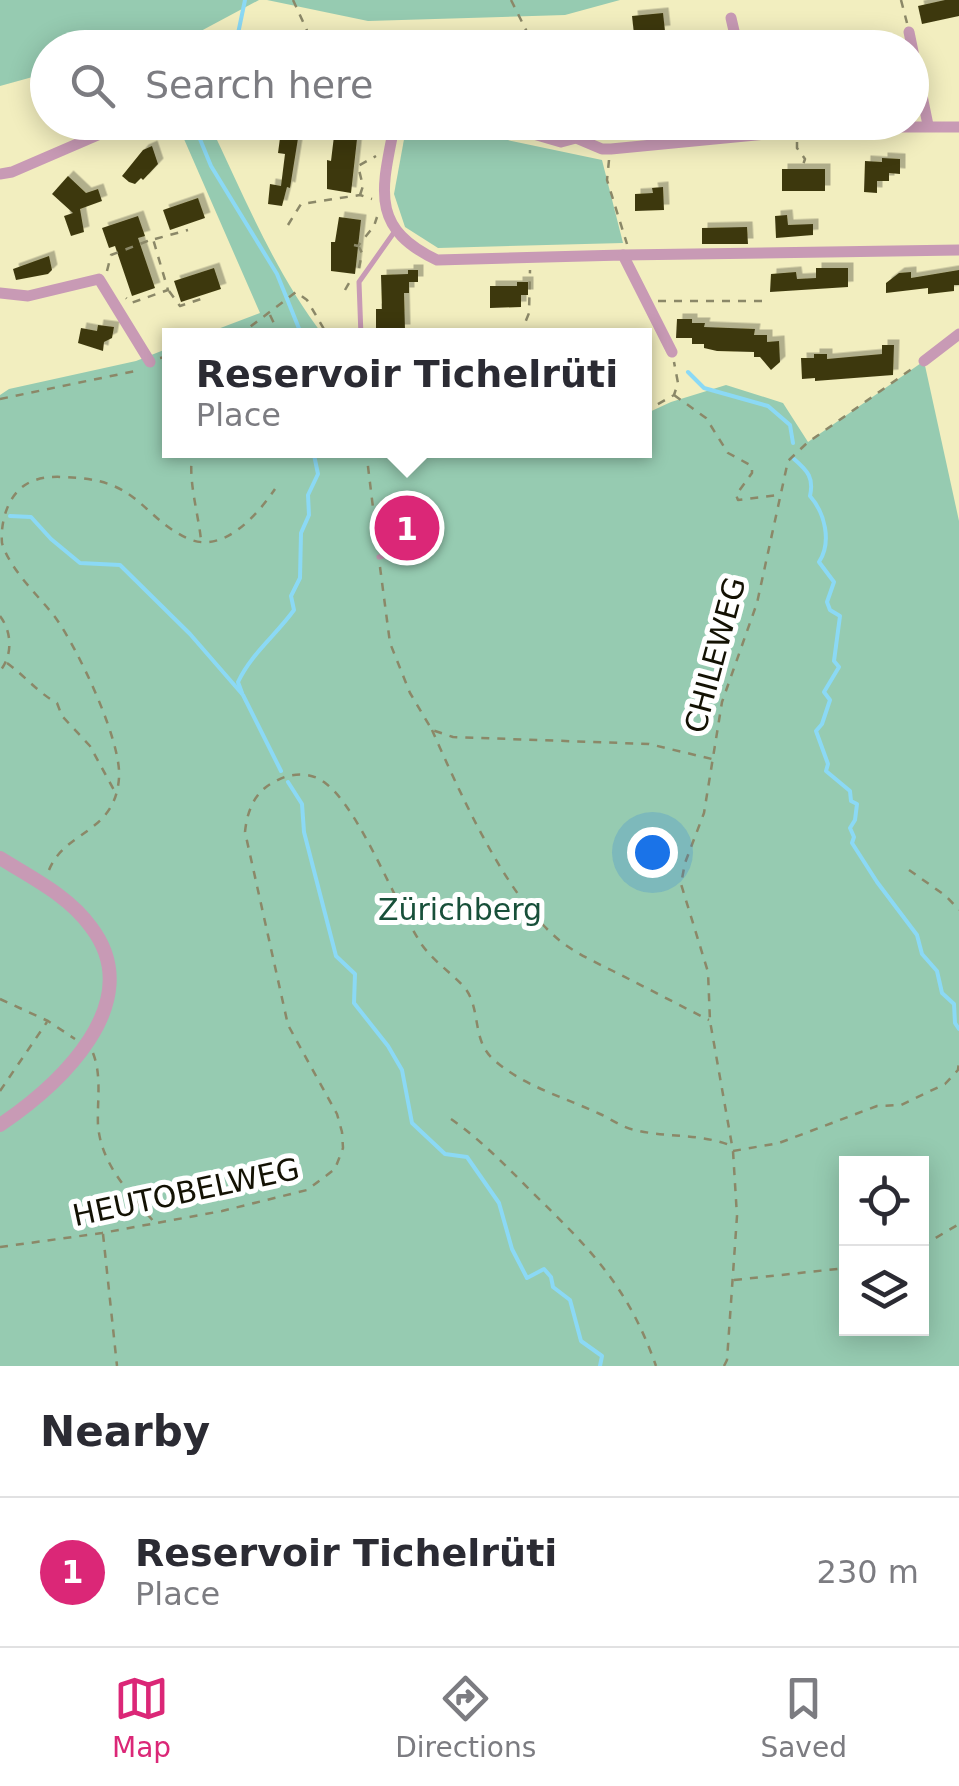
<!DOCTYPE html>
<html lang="en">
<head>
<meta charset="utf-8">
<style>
	body { margin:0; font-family:"DejaVu Sans",sans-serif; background:#f7f7f7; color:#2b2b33 }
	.controls { position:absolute; right:30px; bottom:30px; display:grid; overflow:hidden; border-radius:0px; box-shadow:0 5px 25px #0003 }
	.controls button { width:90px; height:90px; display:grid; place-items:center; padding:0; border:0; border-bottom:2px solid #e1e1e2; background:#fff; color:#2b2b33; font:50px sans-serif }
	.you { position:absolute; left:652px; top:852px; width:35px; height:35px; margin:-25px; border:8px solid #fff; border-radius:50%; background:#1a73e8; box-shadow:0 0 0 15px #1a73e833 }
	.badge { display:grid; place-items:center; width:65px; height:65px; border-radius:50%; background:#db2777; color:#fff; font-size:32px; font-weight:700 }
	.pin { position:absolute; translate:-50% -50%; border:5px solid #fff; box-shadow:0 2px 10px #0006 }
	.popup { position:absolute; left:162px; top:328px; width:490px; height:130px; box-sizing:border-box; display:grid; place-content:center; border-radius:0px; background:#fff; filter:drop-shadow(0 2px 8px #0005); font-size:32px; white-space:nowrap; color:#7c7c81 }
	.popup b { font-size:38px; color:#2b2b33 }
	.popup::after { content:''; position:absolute; left:50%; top:100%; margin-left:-20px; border:20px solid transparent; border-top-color:#fff }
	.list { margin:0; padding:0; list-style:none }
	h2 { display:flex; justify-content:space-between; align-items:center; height:130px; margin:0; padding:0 40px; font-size:42px }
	h2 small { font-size:32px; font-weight:400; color:#7c7c81 }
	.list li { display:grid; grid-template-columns:65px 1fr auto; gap:30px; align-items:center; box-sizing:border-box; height:150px; padding:0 40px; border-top:2px solid #e1e1e2 }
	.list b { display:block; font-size:38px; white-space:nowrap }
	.list p { margin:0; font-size:32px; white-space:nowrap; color:#7c7c81 }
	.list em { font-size:32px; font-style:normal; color:#7c7c81 }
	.icon { flex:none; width:55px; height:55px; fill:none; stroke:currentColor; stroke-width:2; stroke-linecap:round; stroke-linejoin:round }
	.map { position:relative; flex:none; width:959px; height:1366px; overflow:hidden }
	.search { position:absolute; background:#fff; box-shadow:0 5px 25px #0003; left:30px; right:30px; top:30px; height:110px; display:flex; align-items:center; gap:25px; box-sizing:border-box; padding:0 35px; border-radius:55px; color:#7c7c81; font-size:38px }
	.sheet { height:280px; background:#fff }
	nav { display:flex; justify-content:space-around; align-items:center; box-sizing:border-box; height:140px; border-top:2px solid #e1e1e2; background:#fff; font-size:28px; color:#7c7c81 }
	nav a { display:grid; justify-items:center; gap:5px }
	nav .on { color:#db2777 }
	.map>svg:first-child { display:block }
	.green { fill:#96cbb1; fill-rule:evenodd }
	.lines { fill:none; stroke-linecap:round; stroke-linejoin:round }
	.stream { stroke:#8bd9f5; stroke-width:4 }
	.building { fill:#3e390e; filter:url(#shadow) }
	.path { stroke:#8b8868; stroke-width:2.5; stroke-dasharray:8 8; stroke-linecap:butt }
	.service { stroke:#c89ab5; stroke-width:5 }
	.minor { stroke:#c89ab5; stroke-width:11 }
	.tertiary { stroke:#c89ab5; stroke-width:14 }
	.labels { text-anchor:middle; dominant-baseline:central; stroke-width:10; stroke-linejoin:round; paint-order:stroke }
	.street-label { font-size:30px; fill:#131103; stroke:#fff }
	.park-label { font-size:30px; fill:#18503a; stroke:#fff }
</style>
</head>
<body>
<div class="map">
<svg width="959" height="1366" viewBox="0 0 959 1366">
	<defs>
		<filter id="shadow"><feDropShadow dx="5.5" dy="-5.5" stdDeviation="0" flood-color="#0004"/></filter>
	</defs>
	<rect width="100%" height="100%" fill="#f2eebf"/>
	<g class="green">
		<polygon points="0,0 259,0 171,47 48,48 47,73 0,86"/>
		<polygon points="267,0 620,0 565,15 368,21"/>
		<path d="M177,123H209C244,196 274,271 323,335H202L260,313Z"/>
		<polygon points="407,123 427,123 602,160 623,243 438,248 405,227 394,194"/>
		<path d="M169,348L170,450H644L645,414L671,402L726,385L783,403L808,442L924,361L959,521V1366H0V395L9,389L136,361ZM846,1164H922V1328H846Z"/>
	</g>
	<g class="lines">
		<g class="stream">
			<polyline points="235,48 245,0"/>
			<polyline points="193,122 211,166 277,274 302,336"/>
			<polyline points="688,372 704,388 768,406 790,425 793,443"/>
			<path d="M794,459C808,471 814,478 810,496C825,513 832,542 819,562L834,582L827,602L830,610L840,616L834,661L839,667L824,692L830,700L822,724L816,731L828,764L826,771L850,791L851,801L857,804L855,820L850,828L854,837L852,843L877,882L917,935L922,954L937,971L942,993L954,1004L955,1023L959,1029"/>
			<polyline points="10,516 31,517 51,539 80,563 120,565 190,634 243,695 281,771"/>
			<path d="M242,693L238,682C251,654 276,635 294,610L291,596L300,578L301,533L309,515L308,495L318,474L313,450"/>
			<polyline points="288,782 302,804 304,832 336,956 355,974 354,1003 388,1046 402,1070 412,1123 445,1154 467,1157 499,1203 512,1249 527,1278 544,1269 551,1277 553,1287 570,1300 581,1341 602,1356 600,1366"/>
		</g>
	</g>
	<g class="building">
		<polygon points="945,0 959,0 959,16 922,24 918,6"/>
		<polygon points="663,13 665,31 634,34 632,16"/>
		<polygon points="282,123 300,126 290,188 287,187 282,206 268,204 270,184 281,186 285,154 278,153"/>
		<polygon points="334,136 357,139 351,193 327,189 327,160 331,161"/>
		<polygon points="152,146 158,164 143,180 141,178 135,184 129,182 122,176 143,150"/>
		<polygon points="882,158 900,159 900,174 889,173 889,181 877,181 877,193 864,192 865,161 882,162"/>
		<rect x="782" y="169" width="43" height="22"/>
		<polygon points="68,176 86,193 98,189 102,201 80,209 84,232 71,236 64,216 73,213 52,194"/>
		<polygon points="663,187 664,210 635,211 635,194 653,193 652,188"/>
		<polygon points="198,198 205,218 170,230 163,210"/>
		<polygon points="787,215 788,225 813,224 813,235 776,238 775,216"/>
		<polygon points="138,216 145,236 138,238 155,288 132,296 115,246 109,248 102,228"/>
		<polygon points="339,217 361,220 355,274 331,271 331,242 335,242"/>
		<polygon points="747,227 748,244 702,244 702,228"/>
		<polygon points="49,256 52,270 48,274 16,280 13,269"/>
		<polygon points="214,268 221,289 181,302 174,281"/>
		<polygon points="816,268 848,268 848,287 770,292 771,274 796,272 797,279 816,278"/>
		<polygon points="408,270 418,270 418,282 409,282 409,293 404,293 405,330 376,330 376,309 382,309 381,275 408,274"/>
		<polygon points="959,270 959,285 954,285 954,291 928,294 928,288 886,293 886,283 899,273 911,272 911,278"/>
		<polygon points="517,282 528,282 528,295 521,295 521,307 490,308 490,286 517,286"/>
		<polygon points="677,319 692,319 692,323 705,323 704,327 755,329 754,335 767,335 767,342 779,341 780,362 771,370 760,357 754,357 754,352 717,351 704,348 704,344 692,344 692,338 676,338"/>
		<polygon points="98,325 114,327 112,338 104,342 103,351 78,343 81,328 97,331"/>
		<polygon points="882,345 894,345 893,375 815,381 815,378 802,379 801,358 814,358 814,354 827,354 827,359 882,354"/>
		<polygon points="397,511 419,513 416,546 394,544"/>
	</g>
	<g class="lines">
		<g class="path">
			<polyline points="293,0 315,48"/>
			<polyline points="511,0 535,48"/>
			<polyline points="901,0 907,23"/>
			<polyline points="797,142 797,148 805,159 803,165"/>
			<polyline points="609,160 607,180 627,244"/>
			<polyline points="360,195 363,186 358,166 376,156"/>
			<polyline points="288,225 301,204 360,195 372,199"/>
			<polyline points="155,239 188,230"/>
			<polyline points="354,245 358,246 374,226 377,217"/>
			<polyline points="359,268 362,253 359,247"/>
			<polyline points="107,271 111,255 153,239 168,290 131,303 126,298"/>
			<polyline points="345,290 349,283"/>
			<polyline points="169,291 180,306 204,298"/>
			<polyline points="658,301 767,301"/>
			<polyline points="270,315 280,336"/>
			<polyline points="238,336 296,292 307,300 328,336"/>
			<polyline points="529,336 525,323 529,313 530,270"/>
			<polyline points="160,358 170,356"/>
			<polyline points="674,395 706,418 728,453 752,466 752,473 736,495 738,500 778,495"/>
			<polyline points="0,399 140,370"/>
			<polyline points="644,412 674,395 678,383 674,362"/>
			<path d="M193,450C187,478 198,511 201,540"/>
			<polyline points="366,450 378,549"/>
			<polyline points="380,567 390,643 410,693 432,730 453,737 649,744 712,759"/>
			<path d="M0,616C12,632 13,655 0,671"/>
			<path d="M7,663C25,676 37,692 57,703L62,716L90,746L115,792"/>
			<path d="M432,730C461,795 505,895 559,940C575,953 595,962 613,971C645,987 677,1004 709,1020"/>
			<path d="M49,870C65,830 115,834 119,778C122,741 77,647 55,617C38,595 10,570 2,543C0,519 10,489 33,481C47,475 64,477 79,478C140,483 144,519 189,539C224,554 258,514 275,489"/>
			<polyline points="909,870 946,896 959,910"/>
			<polyline points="0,999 48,1021 75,1039"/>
			<path d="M93,1053C102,1076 97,1101 98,1125C101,1165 130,1193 154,1222"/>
			<polyline points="0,1091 47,1022"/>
			<path d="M451,1119C481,1140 506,1166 532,1192C590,1249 628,1286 656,1366"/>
			<polyline points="733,1151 779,1143 877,1106 901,1105 945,1084 958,1070 959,1061"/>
			<polyline points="103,1234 117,1366"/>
			<polyline points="922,1246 959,1224"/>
			<path d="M0,1247L102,1233L222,1211L307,1190L335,1169L343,1148L342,1132L337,1114L288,1025L245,832C247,812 254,792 274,782C289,773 309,771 324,782C360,808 395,904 422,945C435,963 452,973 465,988C481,1009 472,1039 492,1058C520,1085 566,1098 600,1114C611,1119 623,1128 635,1130C667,1138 700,1133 732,1146"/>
			<polyline points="734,1280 846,1268"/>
			<polyline points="724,1366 727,1360 737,1216 733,1151 710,1021 708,972 681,884 685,863 704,813 722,702 757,603 788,461 807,443 913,368"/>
		</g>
		<g class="service">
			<polyline points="361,336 359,282 395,231"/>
			<polyline points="379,557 409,549"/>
		</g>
		<g class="minor">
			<polyline points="731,18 738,48"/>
			<polyline points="909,32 928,125"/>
			<path d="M395,122C383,186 367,227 437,260L623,255L672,352"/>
			<polyline points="493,122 561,142 576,138 602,149 611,149 838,127 959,127"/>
			<polyline points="573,122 576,138"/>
			<polyline points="0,174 12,172 128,122"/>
			<polyline points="623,255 959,250"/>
			<polyline points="0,293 28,296 99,279 150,362"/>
			<polyline points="924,361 959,334"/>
		</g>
		<path class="tertiary" d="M0,858C32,878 69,896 91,927C149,1003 59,1085 0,1125"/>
	</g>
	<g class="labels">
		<g class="street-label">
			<text transform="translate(715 655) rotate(-75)">CHILEWEG</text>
			<text transform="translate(186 1192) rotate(-12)">HEUTOBELWEG</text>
		</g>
		<g class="park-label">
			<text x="460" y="909">Zürichberg</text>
		</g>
	</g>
</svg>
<div class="controls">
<button><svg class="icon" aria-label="locate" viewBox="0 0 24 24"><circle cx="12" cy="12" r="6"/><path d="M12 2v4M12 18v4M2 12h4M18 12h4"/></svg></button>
<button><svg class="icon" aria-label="layers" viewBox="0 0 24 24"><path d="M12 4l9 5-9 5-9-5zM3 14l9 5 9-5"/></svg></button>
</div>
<div class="you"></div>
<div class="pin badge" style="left:407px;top:528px">1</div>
<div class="popup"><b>Reservoir Tichelrüti</b>Place</div>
<div class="search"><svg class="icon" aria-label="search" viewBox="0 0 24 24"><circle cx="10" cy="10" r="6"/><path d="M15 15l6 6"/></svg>Search here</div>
</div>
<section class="sheet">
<h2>Nearby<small></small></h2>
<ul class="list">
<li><span class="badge">1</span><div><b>Reservoir Tichelrüti</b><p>Place</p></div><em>230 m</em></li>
</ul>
</section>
<nav>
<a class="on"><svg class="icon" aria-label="map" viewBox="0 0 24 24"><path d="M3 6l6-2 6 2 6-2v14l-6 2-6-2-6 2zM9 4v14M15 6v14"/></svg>Map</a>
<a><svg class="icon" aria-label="directions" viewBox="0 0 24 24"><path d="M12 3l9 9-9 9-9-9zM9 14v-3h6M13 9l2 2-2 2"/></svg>Directions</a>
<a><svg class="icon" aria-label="saved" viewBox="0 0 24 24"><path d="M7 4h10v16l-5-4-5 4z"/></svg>Saved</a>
</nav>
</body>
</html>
